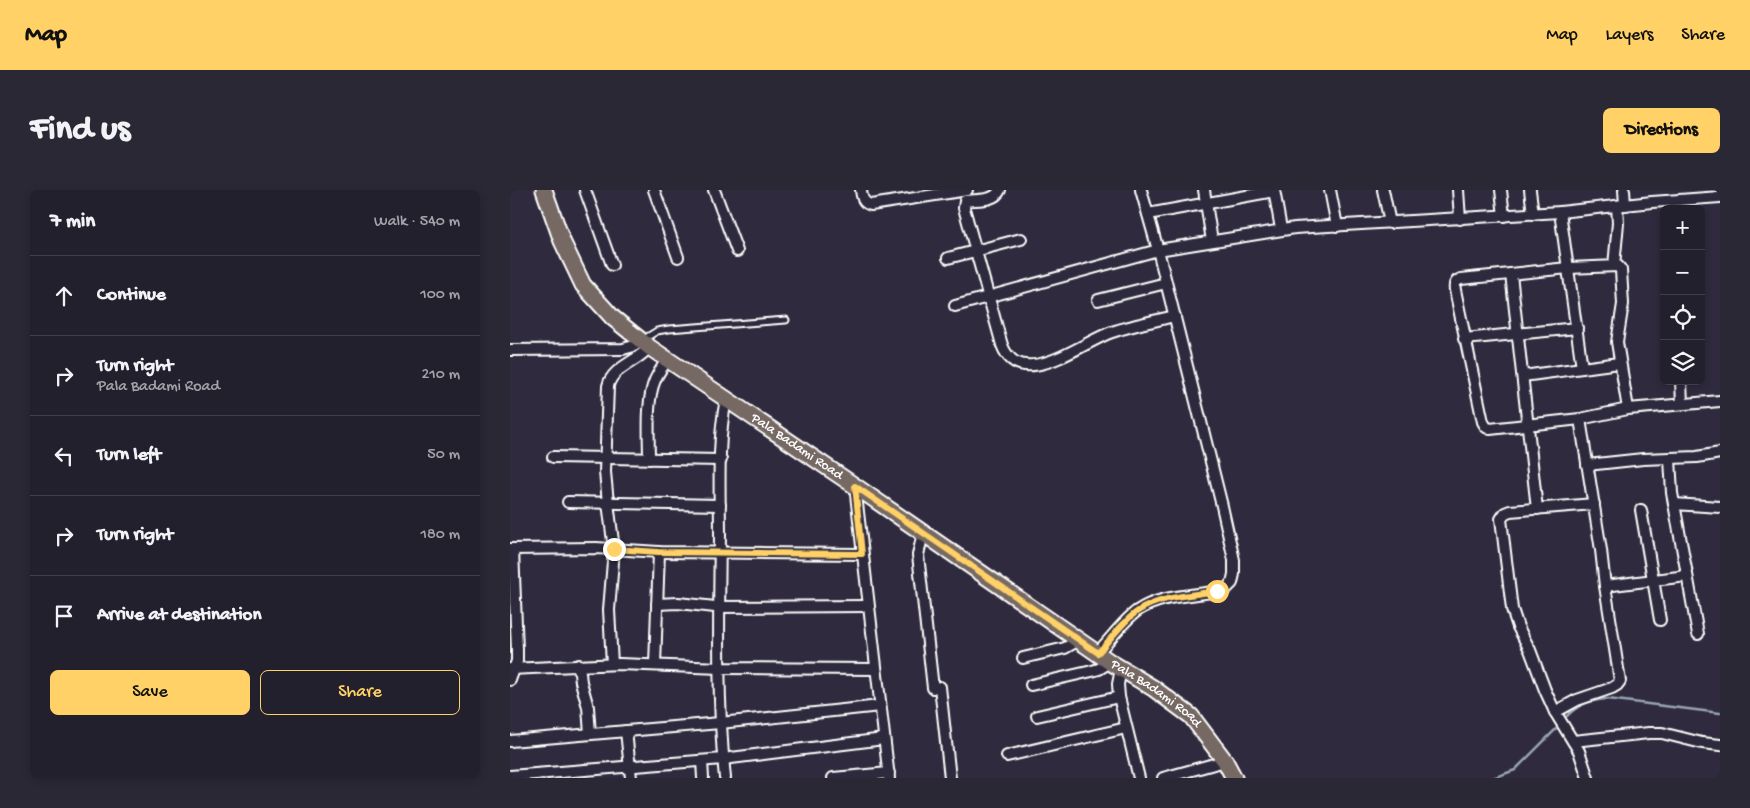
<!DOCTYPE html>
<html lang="en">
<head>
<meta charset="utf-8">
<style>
	body { margin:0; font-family:"Gochi Hand",sans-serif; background:#2b2836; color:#f1f3f6 }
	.controls { position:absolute; right:15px; top:15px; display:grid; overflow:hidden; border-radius:8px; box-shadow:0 2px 8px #0003 }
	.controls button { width:45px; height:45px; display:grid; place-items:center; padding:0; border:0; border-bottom:1px solid #403e4a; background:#23202e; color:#f1f3f6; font:25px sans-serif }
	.stop { position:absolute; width:15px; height:15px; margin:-11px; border:4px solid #ffd166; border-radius:50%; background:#fff }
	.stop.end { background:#ffd166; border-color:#fff; box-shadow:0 1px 5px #0008 }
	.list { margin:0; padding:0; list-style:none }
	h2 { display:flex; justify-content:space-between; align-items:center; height:65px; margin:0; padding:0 20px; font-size:21px }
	h2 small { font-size:16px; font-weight:400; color:#a3a3aa }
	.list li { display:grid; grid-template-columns:32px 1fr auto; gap:15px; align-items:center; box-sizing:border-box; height:80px; padding:0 20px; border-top:1px solid #403e4a }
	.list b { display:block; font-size:19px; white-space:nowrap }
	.list p { margin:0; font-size:16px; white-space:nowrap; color:#a3a3aa }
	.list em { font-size:16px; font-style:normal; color:#a3a3aa }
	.actions { display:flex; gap:10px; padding:15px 20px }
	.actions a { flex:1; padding:11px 0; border:1px solid #ffd166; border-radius:8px; text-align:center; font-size:18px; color:#ffd166 }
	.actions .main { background:#ffd166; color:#111 }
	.icon { flex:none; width:28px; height:28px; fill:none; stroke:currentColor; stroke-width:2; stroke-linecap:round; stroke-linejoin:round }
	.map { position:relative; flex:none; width:1210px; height:588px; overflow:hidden; border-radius:8px }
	header { display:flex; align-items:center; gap:30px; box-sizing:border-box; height:70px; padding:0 25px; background:#ffd166; color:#111 }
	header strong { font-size:24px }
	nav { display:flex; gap:28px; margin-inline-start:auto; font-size:18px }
	.intro { display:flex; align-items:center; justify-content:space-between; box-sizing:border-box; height:120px; padding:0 30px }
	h1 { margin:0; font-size:35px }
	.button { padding:12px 22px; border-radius:8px; background:#ffd166; color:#111; font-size:18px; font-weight:700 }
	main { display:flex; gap:30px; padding:0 30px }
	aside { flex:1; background:#23202e; border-radius:8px; box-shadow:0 2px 8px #0003 }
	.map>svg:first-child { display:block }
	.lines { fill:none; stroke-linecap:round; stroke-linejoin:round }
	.stream { stroke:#98a4b2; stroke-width:2.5 }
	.service-casing { stroke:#fff; stroke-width:9 }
	.minor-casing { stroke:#fff; stroke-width:14 }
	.primary-casing { stroke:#fff; stroke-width:19 }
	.service { stroke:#2f2a3d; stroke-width:5 }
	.minor { stroke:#2f2a3d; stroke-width:10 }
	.primary { stroke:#766964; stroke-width:15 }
	.route { stroke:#ffd166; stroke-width:6 }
	.labels { text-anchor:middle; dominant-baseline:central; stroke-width:5; stroke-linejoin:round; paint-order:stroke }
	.street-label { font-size:14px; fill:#fff; stroke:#2f2a3d }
</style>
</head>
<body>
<header>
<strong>Map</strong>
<nav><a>Map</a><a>Layers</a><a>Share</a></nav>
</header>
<div class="intro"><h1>Find us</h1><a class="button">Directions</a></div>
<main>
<aside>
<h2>7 min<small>Walk · 540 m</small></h2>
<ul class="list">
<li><svg class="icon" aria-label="ahead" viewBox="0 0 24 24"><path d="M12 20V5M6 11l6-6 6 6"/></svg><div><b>Continue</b></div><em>100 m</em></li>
<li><svg class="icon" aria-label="right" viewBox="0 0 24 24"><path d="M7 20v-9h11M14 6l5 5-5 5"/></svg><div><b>Turn right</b><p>Pala Badami Road</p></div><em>210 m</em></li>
<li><svg class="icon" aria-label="left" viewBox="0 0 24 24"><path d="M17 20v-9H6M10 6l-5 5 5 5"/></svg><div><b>Turn left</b></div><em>50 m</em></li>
<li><svg class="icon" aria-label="right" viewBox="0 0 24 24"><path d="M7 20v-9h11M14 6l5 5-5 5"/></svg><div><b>Turn right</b></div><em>180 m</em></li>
<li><svg class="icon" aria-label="arrive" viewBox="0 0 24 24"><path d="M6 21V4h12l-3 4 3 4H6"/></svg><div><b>Arrive at destination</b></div></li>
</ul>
<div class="actions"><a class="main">Save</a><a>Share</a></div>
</aside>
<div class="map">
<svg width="1210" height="588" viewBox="0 0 1210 588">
	<rect width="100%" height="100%" fill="#2f2a3d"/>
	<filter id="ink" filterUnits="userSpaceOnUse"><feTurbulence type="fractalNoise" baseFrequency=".02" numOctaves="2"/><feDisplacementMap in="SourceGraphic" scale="10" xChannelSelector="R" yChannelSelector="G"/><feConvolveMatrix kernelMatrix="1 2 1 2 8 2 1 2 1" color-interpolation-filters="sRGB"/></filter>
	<g filter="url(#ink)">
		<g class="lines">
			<g class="stream">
				<path d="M1057,526C1069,514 1081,510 1098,509L1210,523"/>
				<polyline points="983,588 1005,580 1047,538"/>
			</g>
			<defs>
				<polyline id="service" points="134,149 147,141 159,139 276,130"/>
				<g id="minor">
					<polyline points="75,0 102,75"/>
					<polyline points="144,0 168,67"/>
					<polyline points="204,0 227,61"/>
					<path d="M351,0C352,8 353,13 361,15L457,0"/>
					<path d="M490,0C484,12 467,9 455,11L454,18L492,155C510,203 572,152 602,142C622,135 644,131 665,126"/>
					<polyline points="694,0 702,51"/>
					<polyline points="764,0 771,39"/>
					<polyline points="820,0 827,36"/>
					<polyline points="873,0 880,33"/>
					<polyline points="948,0 950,29"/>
					<polyline points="991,0 994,26"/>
					<polyline points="1020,0 1023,24"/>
					<polyline points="1114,0 1115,15"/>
					<polyline points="1050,22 1072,178"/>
					<polyline points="638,24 764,1"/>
					<polyline points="438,68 511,49"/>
					<polyline points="1104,76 1108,33 1107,16"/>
					<polyline points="1001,84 1027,319"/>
					<polyline points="588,110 656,93"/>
					<polyline points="445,116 648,60 631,0"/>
					<polyline points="954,149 1067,138"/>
					<polyline points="0,160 113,159 124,156 131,151"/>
					<polyline points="1013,186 1109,173"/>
					<polyline points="1171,191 1172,214"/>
					<path d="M1118,219L1107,152L1113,114L1111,80L1108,76L1058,78L951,89C945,91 944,94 945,100L973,232L976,237L980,239L1070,229L1118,219L1210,211"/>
					<polyline points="43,267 211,270"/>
					<path d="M139,269C139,245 136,211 145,190C148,183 153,176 157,170"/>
					<polyline points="1160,269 1162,303 1188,444"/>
					<polyline points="1077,275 1133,269 1187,267 1210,263"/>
					<polyline points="345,296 379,588"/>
					<polyline points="58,312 210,315"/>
					<polyline points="1164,314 1210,317"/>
					<polyline points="1131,320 1150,430"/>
					<polyline points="413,343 408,365 423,498"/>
					<polyline points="0,359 86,358 149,362 352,364"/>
					<polyline points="1095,396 1177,386"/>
					<polyline points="147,414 168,413 205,417 358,416"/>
					<path d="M587,463C600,450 613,431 627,421C653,403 688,407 716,399L722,393L724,384V370L712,316L648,60L785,38L1050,22L1142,12L1210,7"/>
					<polyline points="513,468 555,458 569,450"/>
					<path d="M102,474L99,420L104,359L98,313L95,282L98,196C102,177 128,172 139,157"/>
					<polyline points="69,475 71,492 78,517 80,544"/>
					<polyline points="145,475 149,362"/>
					<polyline points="0,479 110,474 210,478 366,479"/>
					<polyline points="611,479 608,494 609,507 629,588"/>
					<polyline points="0,490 7,471 7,460 3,359"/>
					<polyline points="521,495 582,481 589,479 600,472"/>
					<polyline points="430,497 440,588"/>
					<polyline points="1045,522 1067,510 1102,498 1107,495 1110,491 1095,396 1091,360 1070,229"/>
					<polyline points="527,526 609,507"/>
					<polyline points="116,541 121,588"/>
					<polyline points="0,551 210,533 370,516"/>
					<polyline points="1063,551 1139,543 1152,543 1192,553 1210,555"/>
					<polyline points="497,566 616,538"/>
					<polyline points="192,571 193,588"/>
					<polyline points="0,586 213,569 374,549"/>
					<path d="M215,588C207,508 209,426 210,346C210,300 207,254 216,209"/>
					<polyline points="323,588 379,583"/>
					<polyline points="653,588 715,571"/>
					<polyline points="1078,588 1069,561 1045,522 1035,500 1020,460 1008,437 1002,419 991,329 995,323 1000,321 1084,314"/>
				</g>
				<g id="primary">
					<path id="s1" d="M34,0L52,51L73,95L103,128L139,157L345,296L600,472L643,498L681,526L715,571L724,588"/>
				</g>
			</defs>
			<use href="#service" class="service-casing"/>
			<use href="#minor" class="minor-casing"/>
			<use href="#primary" class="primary-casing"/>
			<use href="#service" class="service"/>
			<use href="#minor" class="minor"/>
			<use href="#primary" class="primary"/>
		</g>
	</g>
	<g class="lines" filter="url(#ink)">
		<path class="route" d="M104,359L148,362L352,364L345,296L588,463C600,450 614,430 628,421C651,406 682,405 707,401"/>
	</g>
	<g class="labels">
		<g class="street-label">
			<text stroke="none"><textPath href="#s1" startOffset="372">Pala Badami Road</textPath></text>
			<text stroke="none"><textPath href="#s1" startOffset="808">Pala Badami Road</textPath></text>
		</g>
	</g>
</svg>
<div class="controls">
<button>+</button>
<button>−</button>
<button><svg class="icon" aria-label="locate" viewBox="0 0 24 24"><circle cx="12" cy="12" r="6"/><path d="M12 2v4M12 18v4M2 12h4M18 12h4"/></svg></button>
<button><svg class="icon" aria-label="layers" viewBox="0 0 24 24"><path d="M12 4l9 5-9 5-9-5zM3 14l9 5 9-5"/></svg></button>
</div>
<div class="stop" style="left:707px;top:401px"></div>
<div class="stop end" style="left:104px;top:359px"></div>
</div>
</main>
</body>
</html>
